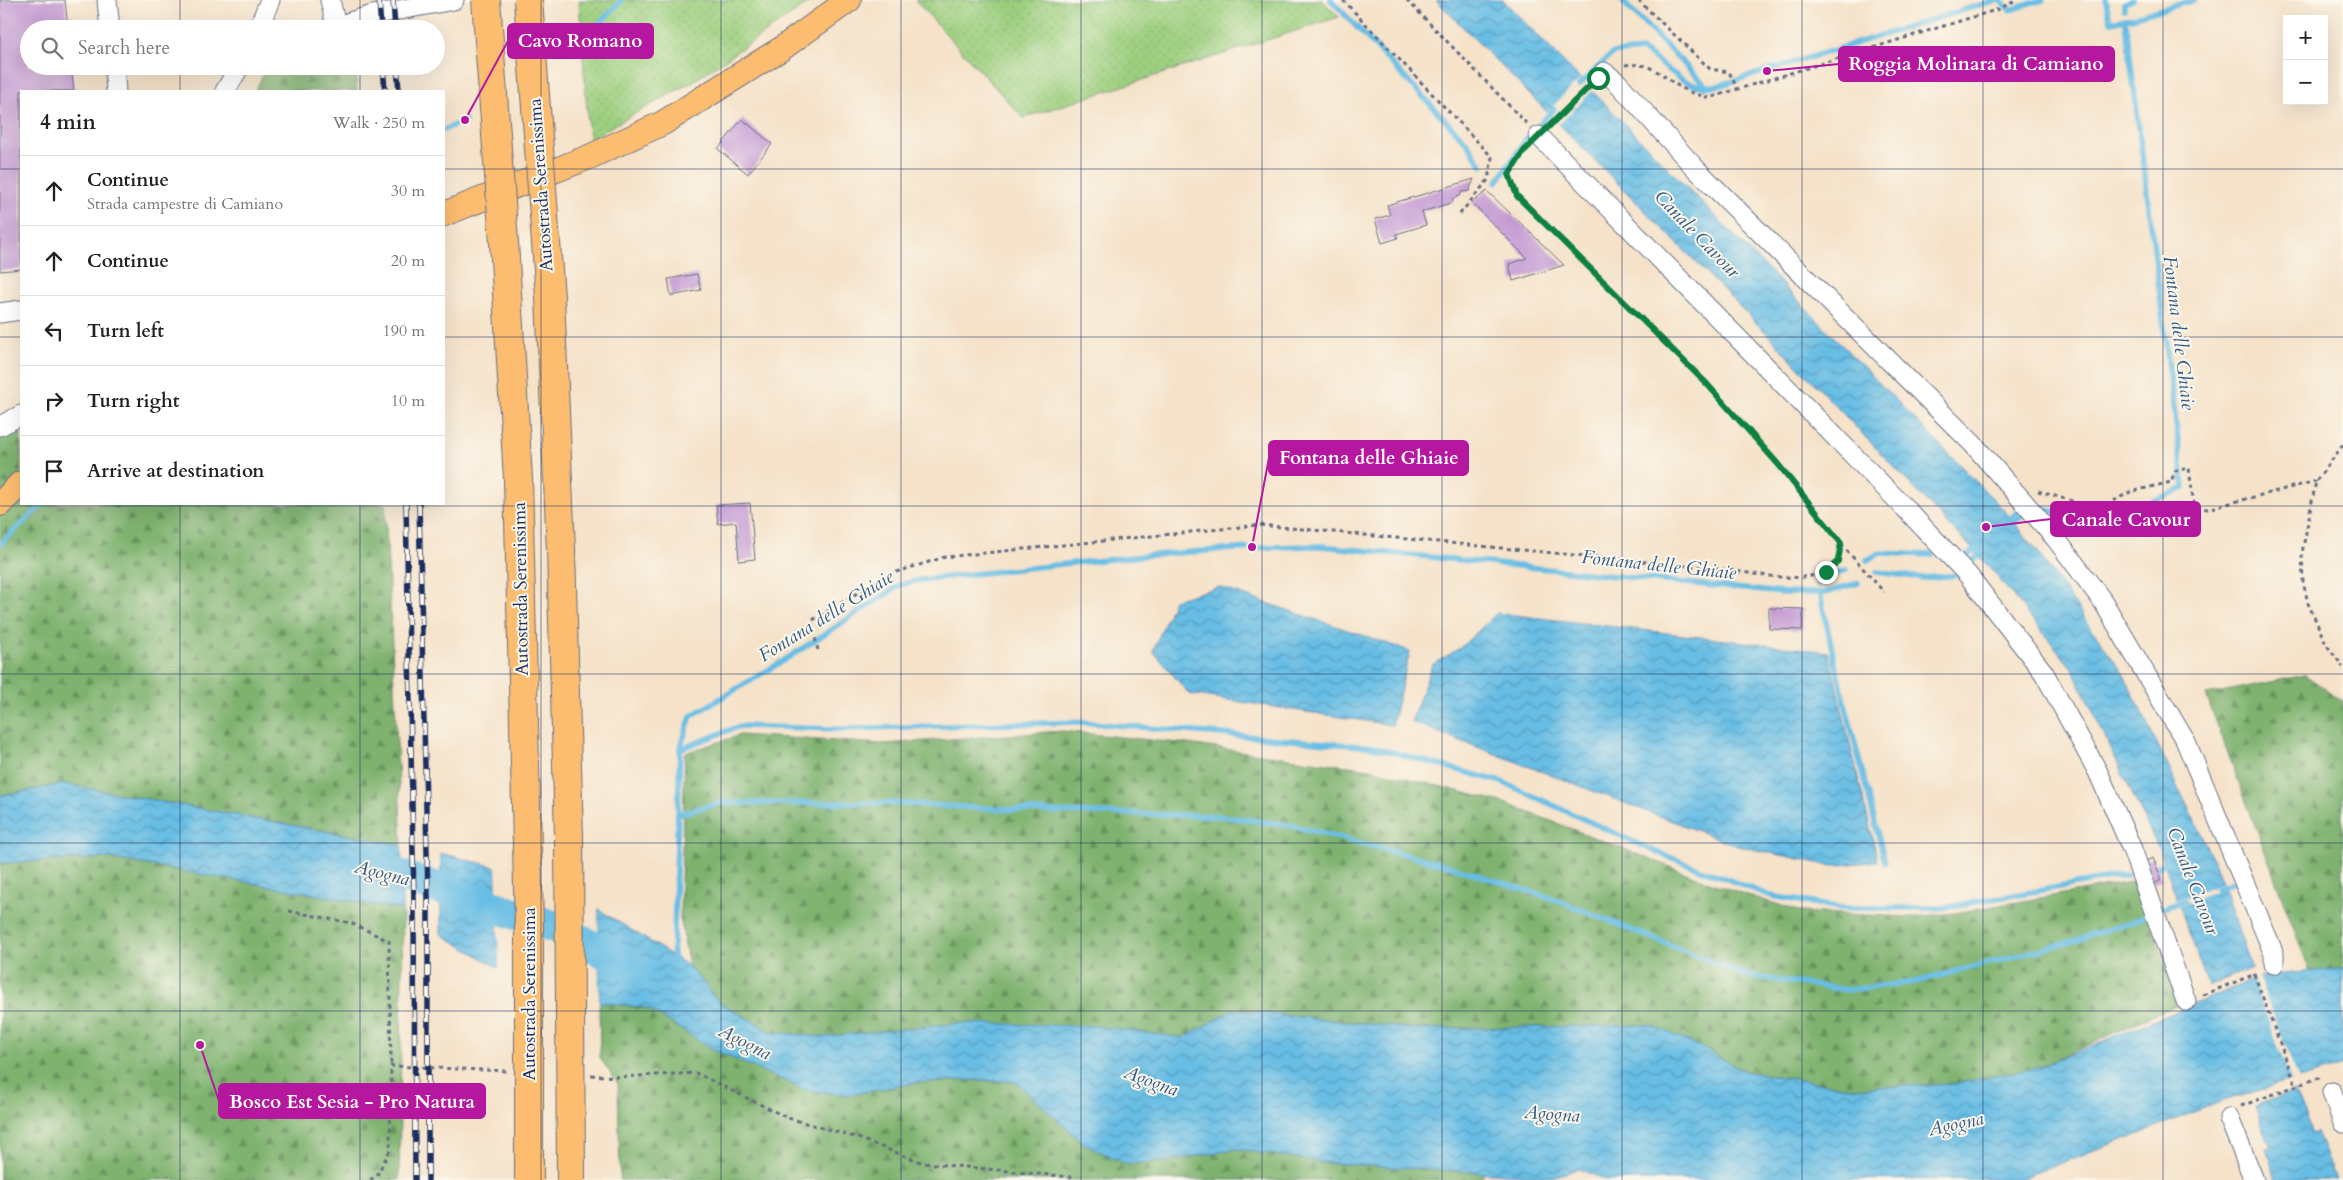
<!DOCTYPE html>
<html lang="en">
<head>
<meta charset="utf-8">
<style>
	body { margin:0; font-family:Cardo,serif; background:#f6f6f6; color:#222 }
	.controls { position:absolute; right:15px; top:15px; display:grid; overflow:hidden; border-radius:0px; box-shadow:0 5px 20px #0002 }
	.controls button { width:45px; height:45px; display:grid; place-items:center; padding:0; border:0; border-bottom:1px solid #e0e0e0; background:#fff; color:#222; font:25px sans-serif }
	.stop { position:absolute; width:15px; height:15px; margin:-11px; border:4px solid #0b8043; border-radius:50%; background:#fff }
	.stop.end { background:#0b8043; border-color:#fff; box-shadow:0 1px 5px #0008 }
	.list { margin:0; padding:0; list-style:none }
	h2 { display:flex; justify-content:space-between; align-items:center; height:65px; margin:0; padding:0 20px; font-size:21px }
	h2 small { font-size:16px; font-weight:400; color:#767676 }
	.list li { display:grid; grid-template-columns:32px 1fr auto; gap:15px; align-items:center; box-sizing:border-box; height:70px; padding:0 20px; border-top:1px solid #e0e0e0 }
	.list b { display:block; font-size:19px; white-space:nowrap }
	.list p { margin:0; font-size:16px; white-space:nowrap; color:#767676 }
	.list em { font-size:16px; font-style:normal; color:#767676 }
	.icon { flex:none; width:28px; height:28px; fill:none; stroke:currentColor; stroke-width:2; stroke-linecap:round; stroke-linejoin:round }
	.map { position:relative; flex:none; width:2343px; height:1180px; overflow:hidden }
	.search { position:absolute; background:#fff; box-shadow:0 5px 20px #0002; left:20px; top:20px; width:425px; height:55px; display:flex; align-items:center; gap:12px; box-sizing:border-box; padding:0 18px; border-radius:28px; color:#767676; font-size:19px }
	.panel { position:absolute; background:#fff; box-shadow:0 5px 20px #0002; left:20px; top:90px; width:425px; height:415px; border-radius:0px }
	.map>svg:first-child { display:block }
	.grass { fill:url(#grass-dots); stroke:#5c7f6e }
	.forest { fill:url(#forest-firs); stroke:#4c7066 }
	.water { fill:url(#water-waves); stroke:#4176a1 }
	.pier { fill:#f5e2c9 }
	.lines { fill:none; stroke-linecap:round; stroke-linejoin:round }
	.stream { stroke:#67bde4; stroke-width:5.5 }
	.river { stroke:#67bde4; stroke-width:32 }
	.building { fill:#c298d3 }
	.minor-casing { stroke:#676e83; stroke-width:21 }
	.major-casing { stroke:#676e83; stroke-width:26 }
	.path { stroke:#676e83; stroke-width:3; stroke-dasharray:4 4; stroke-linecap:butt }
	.minor { stroke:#fff; stroke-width:19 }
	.major { stroke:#fcbd6f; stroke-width:24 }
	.rail-casing { stroke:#1b2f5e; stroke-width:5.5 }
	.rail { stroke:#fbf7ec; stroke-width:4; stroke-dasharray:11; stroke-linecap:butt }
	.highway-bridge-casing { stroke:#676e83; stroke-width:30; stroke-linecap:butt }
	.highway-bridge { stroke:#fcbd6f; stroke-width:28 }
	.route { stroke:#0b8043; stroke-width:6 }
	.grid { fill:none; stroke:#1b2f5e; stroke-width:1; stroke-opacity:0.55 }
	.labels { text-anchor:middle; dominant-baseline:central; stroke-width:4; stroke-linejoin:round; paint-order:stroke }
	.street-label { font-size:18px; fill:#1b2f5e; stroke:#fbf7ec }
	.water-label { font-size:19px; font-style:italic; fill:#325a86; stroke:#fbf7ec }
	.leader { fill:none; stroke:#b5179e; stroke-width:2 }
	.callout-dot { fill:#b5179e; stroke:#fbf7ec; stroke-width:2 }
	.callout { fill:#b5179e; stroke:#b5179e; stroke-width:2 }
	.callout-label { font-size:19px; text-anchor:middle; font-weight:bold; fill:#fff }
</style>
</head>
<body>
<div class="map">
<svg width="2343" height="1180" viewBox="0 0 2343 1180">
	<defs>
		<pattern id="grass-dots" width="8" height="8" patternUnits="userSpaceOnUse" patternTransform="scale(1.25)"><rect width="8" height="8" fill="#9dcf7f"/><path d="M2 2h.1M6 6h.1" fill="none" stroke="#87b270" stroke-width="1.8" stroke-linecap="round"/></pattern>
		<pattern id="forest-firs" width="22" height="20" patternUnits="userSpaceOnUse" patternTransform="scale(1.25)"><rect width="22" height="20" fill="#7eb26e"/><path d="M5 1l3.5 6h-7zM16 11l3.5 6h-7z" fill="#66915e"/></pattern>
		<pattern id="water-waves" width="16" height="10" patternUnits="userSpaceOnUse" patternTransform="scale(1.25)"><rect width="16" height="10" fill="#67bde4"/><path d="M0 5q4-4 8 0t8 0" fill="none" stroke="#549abc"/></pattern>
	</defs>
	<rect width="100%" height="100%" fill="#fbf7ec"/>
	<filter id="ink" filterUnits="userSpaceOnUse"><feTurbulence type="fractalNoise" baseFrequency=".02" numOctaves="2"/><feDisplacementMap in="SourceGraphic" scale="10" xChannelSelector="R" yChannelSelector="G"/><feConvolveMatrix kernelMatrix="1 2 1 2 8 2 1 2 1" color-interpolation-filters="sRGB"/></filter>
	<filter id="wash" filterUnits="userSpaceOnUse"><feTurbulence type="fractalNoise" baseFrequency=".0096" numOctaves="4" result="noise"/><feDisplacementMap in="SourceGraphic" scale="20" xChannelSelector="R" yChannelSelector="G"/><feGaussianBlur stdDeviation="1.12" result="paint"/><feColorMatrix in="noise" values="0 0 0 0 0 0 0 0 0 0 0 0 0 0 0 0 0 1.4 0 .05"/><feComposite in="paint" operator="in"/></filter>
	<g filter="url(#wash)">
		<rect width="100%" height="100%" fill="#f5e2c9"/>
		<g class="grass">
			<polygon points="579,0 813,0 692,82 589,139"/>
			<polygon points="915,0 1322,0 1339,17 1023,118"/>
		</g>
		<g class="forest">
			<polygon points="338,66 355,66 357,91 255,91 265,71"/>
			<polygon points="21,422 21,504 385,504 402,845 64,784 0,796 0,435"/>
			<polygon points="2305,675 2343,701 2343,968 2310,972 2206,695"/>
			<polygon points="1062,731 1180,743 1370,769 1502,802 1717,885 1801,912 1910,917 1955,913 2137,881 2178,1004 2040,1067 1954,1084 1854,1088 1747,1072 1695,1044 1650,1025 1417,1029 1233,1010 1183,1038 963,1023 821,1037 772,1032 719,1002 689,966 680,917 685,753 740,735 883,744"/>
			<polygon points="109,858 403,910 399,1180 0,1180 0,863"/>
			<polygon points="599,1002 647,1008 716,1051 849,1095 914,1083 974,1080 1016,1082 1083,1143 1126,1164 1169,1161 1235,1149 1329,1163 1483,1172 1482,1180 620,1180 618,1084 600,1058"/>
		</g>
		<g class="water">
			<polygon points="1436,0 1503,0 2004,510 2035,548 2123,673 2214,861 2252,968 2208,986 2161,854 2072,668 1991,569 1770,337"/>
			<polygon points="1219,587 1410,651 1392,725 1189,694 1153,651 1174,600"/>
			<polygon points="1497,613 1828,652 1878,861 1832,866 1738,846 1411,722 1432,665 1460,648"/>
			<polygon points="64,784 402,845 403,910 109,858 0,863 0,796"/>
			<polygon points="440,853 496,867 499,968 441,934"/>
			<polygon points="598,909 689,966 719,1002 772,1032 821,1037 963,1023 1095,1026 1183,1038 1233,1010 1417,1029 1650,1025 1695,1044 1747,1072 1854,1088 1954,1084 2040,1067 2263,976 2343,968 2343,1066 2223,1101 2020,1179 1607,1180 1578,1169 1552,1177 1329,1163 1235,1149 1169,1161 1126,1164 1083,1143 1016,1082 974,1080 914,1083 849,1095 805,1090 716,1051 647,1008 599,1002"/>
			<polygon points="2295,1091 2312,1133 2317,1131 2336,1180 2277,1180 2266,1149 2271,1147 2255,1107"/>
		</g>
		<g class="pier">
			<polygon points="1582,77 1594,89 1557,126 1545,114"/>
			<polygon points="402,843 405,845 406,910 403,913"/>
			<polygon points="440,851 440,936 438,934 438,853"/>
			<polygon points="496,865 499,867 501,967 499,970"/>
			<polygon points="2224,883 2226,888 2177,907 2175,901"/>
			<polygon points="598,906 598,909 599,1005 596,1002 595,909"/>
			<polygon points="2258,976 2299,1081 2292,1083 2252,978"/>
		</g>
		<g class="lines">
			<g class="stream">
				<polyline points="1331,0 1467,143 1482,166"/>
				<polyline points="1621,0 1704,84 1705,88"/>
				<polyline points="1999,0 2010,10 2043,0"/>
				<polyline points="2105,0 2111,22 2135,17 2194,0"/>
				<polyline points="2124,9 2124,3 2133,0"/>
				<polyline points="592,31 622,0"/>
				<path d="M1579,85L1613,53L1642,50C1673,69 1682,92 1721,85L1996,0"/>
				<polyline points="1540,124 1554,109"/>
				<polyline points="444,130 465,120"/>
				<polyline points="1497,182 1528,136"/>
				<polyline points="2035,506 2096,525 2184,488 2126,24"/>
				<polyline points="2016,521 2024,514"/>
				<polyline points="2006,522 2020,510"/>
				<polyline points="0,544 43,504"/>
				<polyline points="1963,559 1979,546"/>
				<polyline points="1867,560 1880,553 1932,555"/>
				<polyline points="1968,565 1977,557"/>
				<polyline points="1877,572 1922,578 1958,575"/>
				<polyline points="1818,584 1817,581 1846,570"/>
				<polyline points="1821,598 1836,668 1885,862"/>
				<polyline points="680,749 740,726 837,729 1080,722 1373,747 1502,782 1654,851 1771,896 1842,908 1941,908 2127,875"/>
				<polyline points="678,814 720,803 888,803 1055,812 1221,816 1294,826 1443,864 1554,899 1748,976 1848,990 1915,982 2074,941 2144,917"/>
				<polyline points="2151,870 2169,861"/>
				<polyline points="2217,889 2238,881"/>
				<polyline points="2159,910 2184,901"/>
				<path d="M673,963L680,749L691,716L783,661L900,585L920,580C1053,566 1187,547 1321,546L1783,593H1825L1858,583"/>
			</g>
			<polyline class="river" points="360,867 387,871 558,928 636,970"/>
		</g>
		<g id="blocks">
			<g class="building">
				<polygon points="0,0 65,0 68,29 29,29 29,66 71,66 74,91 21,91 21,269 0,271"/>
				<polygon points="742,119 772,144 748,174 718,149"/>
				<polygon points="1474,179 1469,191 1461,192 1461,195 1452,199 1453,202 1422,212 1426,225 1396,234 1398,238 1382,243 1375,219 1390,215 1387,205"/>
				<polygon points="1487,191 1564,265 1513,281 1509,264 1527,258 1472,203"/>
				<polygon points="697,274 701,290 671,296 668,279"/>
				<polygon points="750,503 755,559 739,561 736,522 718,524 716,505"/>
				<polygon points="1769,608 1803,609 1802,630 1769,629"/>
				<polygon points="2153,858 2162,880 2153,884 2144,862"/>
			</g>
		</g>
	</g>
	<g filter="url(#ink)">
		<use href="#blocks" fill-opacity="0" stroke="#676e83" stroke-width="1"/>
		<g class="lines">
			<defs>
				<g id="minor">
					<polyline points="107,0 110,29"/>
					<polyline points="330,0 336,26"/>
					<polyline points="258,29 270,0"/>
					<polyline points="328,29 372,15 454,0"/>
					<polyline points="114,66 116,91"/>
					<polyline points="1604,72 1617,82 1695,168 1973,444 2056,539 2102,600 2186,742 2274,954 2274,964"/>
					<polyline points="225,91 240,66"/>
					<polyline points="1539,136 1905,508 1968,575 2044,673 2098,772 2132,849 2186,1001"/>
					<polyline points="0,313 21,310"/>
					<polyline points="0,426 21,415"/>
					<polyline points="2332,1092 2343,1123"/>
					<polyline points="2229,1118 2254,1180"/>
				</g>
				<g id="major">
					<polyline points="444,214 589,157 663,123 781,49 849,0"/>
					<polyline points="0,504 21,483"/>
				</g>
			</defs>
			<use href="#minor" class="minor-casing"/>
			<use href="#major" class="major-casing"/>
			<g class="path">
				<polyline points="1343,0 1492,157 1488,180 1459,215"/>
				<polyline points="1407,0 1528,125"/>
				<polyline points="1638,0 1710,69 1729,72 1738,90"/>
				<path d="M1625,65C1655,61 1664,80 1686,90C1693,94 1701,95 1709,98L1999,9L2016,0"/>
				<polyline points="1550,124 1592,83"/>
				<polyline points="2343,445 2316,481 2302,553 2303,582 2308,603 2326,644 2343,667"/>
				<polyline points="2038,491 2099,509 2130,492 2171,482 2175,471 2189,468 2194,506 2207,509 2316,481"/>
				<polyline points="1841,544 1884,592"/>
				<path d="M818,650L811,621L890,574L945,557L1260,525L1721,569C1751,572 1816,590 1837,562C1840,558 1840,549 1841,543L1778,464L1707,384L1517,196L1509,174L1527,148"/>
				<polyline points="289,911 351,923 389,941 391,1066"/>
				<polyline points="2254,974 2296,1086"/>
				<polyline points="2203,995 2255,974"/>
				<polyline points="591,1075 618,1077 696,1073 788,1118 858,1138 923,1163 1071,1177 1073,1180"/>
				<polyline points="2241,1106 2318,1078 2320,1079"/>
				<polyline points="370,1180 377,1175 390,1150 391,1066 507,1071"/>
			</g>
			<use href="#minor" class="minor"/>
			<use href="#major" class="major"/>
			<defs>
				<g id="rail">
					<polyline points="379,0 381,29"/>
					<polyline points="393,0 395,29"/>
					<polyline points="383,66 385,91"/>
					<polyline points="397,66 399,91"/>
					<polyline points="406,504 414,901 415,1180"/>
					<polyline points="419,504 428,896 428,1180"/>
				</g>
			</defs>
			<use href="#rail" class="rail-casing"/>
			<use href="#rail" class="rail"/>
			<defs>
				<g id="highway-bridge">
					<polyline points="486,0 504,242 518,479 529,927 529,1180"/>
					<polyline points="528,0 550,297 561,550 569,837 571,1180"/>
				</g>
			</defs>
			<use href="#highway-bridge" class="highway-bridge-casing"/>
			<use href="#highway-bridge" class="highway-bridge"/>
		</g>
	</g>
	<g class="lines" filter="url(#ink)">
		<polyline class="route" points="1598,78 1524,151 1509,174 1517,196 1707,384 1778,464 1841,543 1838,561 1826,572"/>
	</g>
	<path class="grid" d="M180,0V29M360,0V29M541,0V1180M721,0V1180M901,0V1180M1081,0V1180M1262,0V1180M1442,0V1180M1622,0V1180M1802,0V1180M1983,0V1180M2163,0V1180M180,66V91M360,66V91M0,169H21M444,169H2343M0,337H21M444,337H2343M180,504V1180M360,504V1180M0,506H2343M0,674H2343M0,843H2343M0,1011H2343"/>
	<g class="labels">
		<g class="street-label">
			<text transform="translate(541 185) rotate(-94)">Autostrada Serenissima</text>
			<text transform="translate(521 589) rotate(-91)">Autostrada Serenissima</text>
			<text transform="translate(529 994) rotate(-90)">Autostrada Serenissima</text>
		</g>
		<g class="water-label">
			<text transform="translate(1697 234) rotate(46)">Canale Cavour</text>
			<text transform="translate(2179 333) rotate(83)">Fontana delle Ghiaie</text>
			<text transform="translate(1659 565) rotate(6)">Fontana delle Ghiaie</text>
			<text transform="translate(826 616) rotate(-32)">Fontana delle Ghiaie</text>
			<text transform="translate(382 873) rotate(14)">Agogna</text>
			<text transform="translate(2193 881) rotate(69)">Canale Cavour</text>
			<text transform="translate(745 1042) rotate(27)">Agogna</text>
			<text transform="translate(1151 1081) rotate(20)">Agogna</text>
			<text transform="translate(1552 1114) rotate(4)">Agogna</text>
			<text transform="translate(1956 1124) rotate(-12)">Agogna</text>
		</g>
	</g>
	<path class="leader" d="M465 120L508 41M1767 71L1839 64M1252 547L1269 458M1986 527L2051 519M200 1045L219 1101"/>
	<g class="callout-dot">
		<circle cx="465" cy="120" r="5"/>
		<circle cx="1767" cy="71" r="5"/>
		<circle cx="1252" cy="547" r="5"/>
		<circle cx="1986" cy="527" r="5"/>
		<circle cx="200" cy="1045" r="5"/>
	</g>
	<g class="callout">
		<rect x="508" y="24" width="145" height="34" rx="5"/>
		<rect x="1839" y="47" width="275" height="34" rx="5"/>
		<rect x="1269" y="441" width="199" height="34" rx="5"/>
		<rect x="2051" y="502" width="149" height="34" rx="5"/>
		<rect x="219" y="1084" width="266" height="34" rx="5"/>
	</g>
	<g class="callout-label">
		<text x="580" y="47">Cavo Romano</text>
		<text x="1976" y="70">Roggia Molinara di Camiano</text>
		<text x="1369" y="464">Fontana delle Ghiaie</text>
		<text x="2126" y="526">Canale Cavour</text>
		<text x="352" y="1108">Bosco Est Sesia - Pro Natura</text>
	</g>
</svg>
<div class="controls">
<button>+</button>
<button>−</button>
</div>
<div class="stop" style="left:1598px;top:78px"></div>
<div class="stop end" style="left:1826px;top:572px"></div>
<div class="search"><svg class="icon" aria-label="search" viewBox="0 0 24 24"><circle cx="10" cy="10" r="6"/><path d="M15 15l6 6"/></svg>Search here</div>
<section class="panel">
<h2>4 min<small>Walk · 250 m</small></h2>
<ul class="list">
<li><svg class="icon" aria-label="ahead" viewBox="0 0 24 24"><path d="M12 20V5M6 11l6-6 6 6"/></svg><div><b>Continue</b><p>Strada campestre di Camiano</p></div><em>30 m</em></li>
<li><svg class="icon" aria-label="ahead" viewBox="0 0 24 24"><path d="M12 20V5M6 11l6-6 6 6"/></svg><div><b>Continue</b></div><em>20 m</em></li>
<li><svg class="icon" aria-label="left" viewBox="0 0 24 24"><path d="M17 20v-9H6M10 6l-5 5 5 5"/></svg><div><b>Turn left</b></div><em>190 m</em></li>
<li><svg class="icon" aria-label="right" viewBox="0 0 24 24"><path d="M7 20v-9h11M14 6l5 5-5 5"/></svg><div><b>Turn right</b></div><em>10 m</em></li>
<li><svg class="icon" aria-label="arrive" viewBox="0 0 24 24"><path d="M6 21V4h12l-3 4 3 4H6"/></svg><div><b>Arrive at destination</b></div></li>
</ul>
</section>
</div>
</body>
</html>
